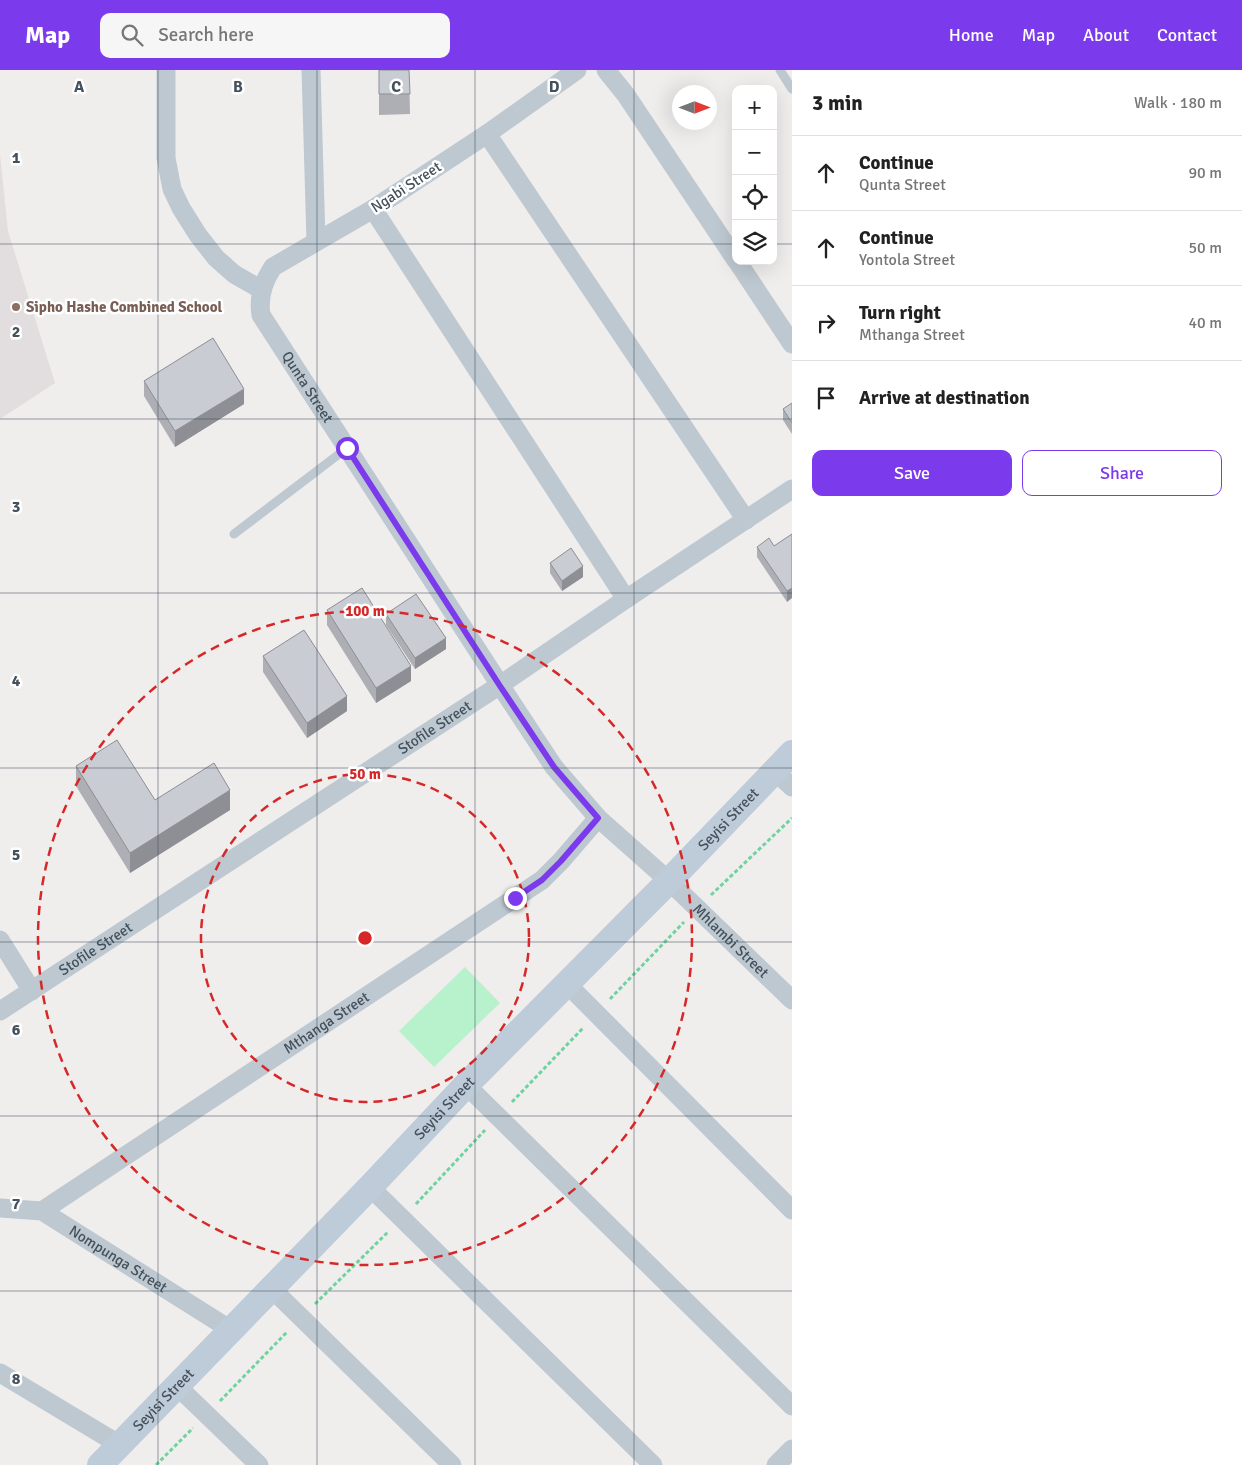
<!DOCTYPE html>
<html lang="en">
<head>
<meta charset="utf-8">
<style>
	body { margin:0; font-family:Signika,sans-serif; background:#f6f6f6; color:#222 }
	.controls { position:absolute; right:15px; top:15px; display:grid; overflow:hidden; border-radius:10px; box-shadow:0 5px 20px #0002 }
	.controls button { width:45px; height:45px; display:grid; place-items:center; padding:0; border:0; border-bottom:1px solid #e0e0e0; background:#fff; color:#222; font:25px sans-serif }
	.compass { position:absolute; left:672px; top:15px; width:45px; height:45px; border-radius:50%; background:#fff; box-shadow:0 5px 20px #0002; rotate:90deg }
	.stop { position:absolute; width:15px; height:15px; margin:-11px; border:4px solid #7c3aed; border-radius:50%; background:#fff }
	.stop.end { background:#7c3aed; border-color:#fff; box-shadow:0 1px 5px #0008 }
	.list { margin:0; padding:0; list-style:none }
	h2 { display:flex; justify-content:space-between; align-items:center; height:65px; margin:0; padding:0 20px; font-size:21px }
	h2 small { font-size:16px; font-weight:400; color:#767676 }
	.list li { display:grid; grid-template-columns:32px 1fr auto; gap:15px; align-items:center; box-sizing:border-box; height:75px; padding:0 20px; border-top:1px solid #e0e0e0 }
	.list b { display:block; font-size:19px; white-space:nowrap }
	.list p { margin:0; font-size:16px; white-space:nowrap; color:#767676 }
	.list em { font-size:16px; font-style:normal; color:#767676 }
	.actions { display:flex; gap:10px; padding:15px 20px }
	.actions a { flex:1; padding:11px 0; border:1px solid #7c3aed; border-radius:10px; text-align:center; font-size:18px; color:#7c3aed }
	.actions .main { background:#7c3aed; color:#fff }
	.icon { flex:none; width:28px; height:28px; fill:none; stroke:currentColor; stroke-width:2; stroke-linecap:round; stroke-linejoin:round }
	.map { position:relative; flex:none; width:792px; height:1395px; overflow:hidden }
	header { display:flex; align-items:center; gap:30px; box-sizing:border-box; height:70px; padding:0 25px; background:#7c3aed; color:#fff }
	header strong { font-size:24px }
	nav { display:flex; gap:28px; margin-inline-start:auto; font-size:18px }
	.search { width:350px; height:45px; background:#f6f6f6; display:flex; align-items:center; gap:12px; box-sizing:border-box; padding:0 18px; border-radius:10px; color:#767676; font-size:19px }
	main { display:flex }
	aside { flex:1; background:#fff }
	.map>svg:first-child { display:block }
	.education { fill:#e2dedf }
	.green { fill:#b8f2cd }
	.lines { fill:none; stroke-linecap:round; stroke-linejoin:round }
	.path { stroke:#6dd39f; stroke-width:3; stroke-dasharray:4 2.5; stroke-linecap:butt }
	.lane { stroke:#bdc8d1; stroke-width:9 }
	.street { stroke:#bdc8d1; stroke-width:19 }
	.secondary { stroke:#becbd8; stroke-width:26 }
	.wall { fill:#adafb5 }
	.shaded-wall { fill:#8d8f94 }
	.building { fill:#c9ccd3; stroke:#8d8f94 }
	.route { stroke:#7c3aed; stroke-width:6 }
	.grid { fill:none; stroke:#44515c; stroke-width:1; stroke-opacity:0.55 }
	.ring { fill:none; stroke:#d62828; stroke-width:2.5; stroke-dasharray:9 6 }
	.education-dot { fill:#8d6e63; stroke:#fff; stroke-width:2 }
	.labels { text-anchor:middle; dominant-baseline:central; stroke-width:5; stroke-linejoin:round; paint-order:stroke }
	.street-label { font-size:15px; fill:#44515c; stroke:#fff }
	.education-label { font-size:15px; font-weight:bold; fill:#785e54; stroke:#fff; text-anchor:start }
	.grid-label { font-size:16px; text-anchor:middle; font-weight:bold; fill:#44515c; stroke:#fff; stroke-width:5; stroke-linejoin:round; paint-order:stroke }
	.centre { fill:#d62828; stroke:#fff; stroke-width:2.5 }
	.ring-label { font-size:15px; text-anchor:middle; font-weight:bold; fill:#d62828; stroke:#fff; stroke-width:5; stroke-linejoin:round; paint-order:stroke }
</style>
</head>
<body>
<header>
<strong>Map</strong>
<div class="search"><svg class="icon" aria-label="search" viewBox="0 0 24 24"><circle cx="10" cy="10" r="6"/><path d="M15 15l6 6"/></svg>Search here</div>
<nav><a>Home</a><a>Map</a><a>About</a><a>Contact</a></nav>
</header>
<main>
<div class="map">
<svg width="792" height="1395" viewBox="0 0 792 1395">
	<rect width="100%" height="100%" fill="#f0eded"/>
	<polygon class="education" points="0,85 8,161 55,313 0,349"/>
	<polygon class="green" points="465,897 500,933 434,997 399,961"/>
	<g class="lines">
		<g class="path">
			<polyline points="711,825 792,748"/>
			<polyline points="610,929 684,852"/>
			<polyline points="512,1032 584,957"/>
			<polyline points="416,1134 485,1060"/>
			<polyline points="315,1234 389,1161"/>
			<polyline points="220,1331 287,1262"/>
			<polyline points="156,1395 193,1358"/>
		</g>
		<g class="lane">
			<polyline points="780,0 792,19"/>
			<polyline points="234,464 347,378"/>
		</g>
		<g class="street">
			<polyline points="166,0 166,88 172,119 181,138 198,165 216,188 234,204 262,220"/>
			<polyline points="311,0 316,171"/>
			<path id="s1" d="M577,0L487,64L373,139L273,197C263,212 258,227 261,245L500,615L554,697L598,748L669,811L792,930"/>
			<polyline points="606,0 626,25 736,190"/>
			<polyline points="487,64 746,450"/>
			<polyline points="373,139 626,529"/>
			<polyline points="737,191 792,274"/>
			<polyline points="775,701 792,717"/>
			<polyline points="0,870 32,921"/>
			<polyline points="567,914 792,1140"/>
			<path id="s2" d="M0,941L500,615L626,529L792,419"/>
			<polyline points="466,1015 792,1336"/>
			<polyline points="370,1117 653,1395"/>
			<path id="s3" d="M0,1138L42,1141L231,1260"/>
			<path id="s4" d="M42,1141L542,810L561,791L598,748"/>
			<polyline points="271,1218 452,1395"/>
			<polyline points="0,1303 120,1375"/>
			<polyline points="177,1316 259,1395"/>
			<polyline points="776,1395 792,1379"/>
		</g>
		<path class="secondary" id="s5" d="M100,1395L370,1117L466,1015L669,811L792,683"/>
	</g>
	<g class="wall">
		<polygon points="379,0 409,0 410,44 379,45"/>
		<polygon points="144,311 244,334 175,377 144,326"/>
		<polygon points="792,333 792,364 783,350 783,339"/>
		<polygon points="792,464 787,532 757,487 757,477 774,476"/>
		<polygon points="550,493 583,507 562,521 550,503"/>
		<polygon points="327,540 411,611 376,633 327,555"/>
		<polygon points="386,544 446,579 415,599 386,555"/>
		<polygon points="263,586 347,641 307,668 263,602"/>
		<polygon points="76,696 155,730 230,740 130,803 76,716"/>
	</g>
	<g class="shaded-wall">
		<polygon points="244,319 244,334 175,377 175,361"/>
		<polygon points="583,496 583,507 562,521 562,511"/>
		<polygon points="792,518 792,528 787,532 787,521"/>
		<polygon points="446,568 446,579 415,599 415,588"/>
		<polygon points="411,596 411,611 376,633 376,618"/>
		<polygon points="347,626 347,641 307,668 307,653"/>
		<polygon points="230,720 230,740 130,803 130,783"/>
	</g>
	<g class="building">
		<polygon points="379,0 409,0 410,24 379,24"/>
		<polygon points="213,268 244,319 175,361 144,311"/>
		<polygon points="792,333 792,353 783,339"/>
		<polygon points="792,464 792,518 787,521 757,477 769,468 774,476"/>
		<polygon points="571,478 583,496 562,511 550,493"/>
		<polygon points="362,518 411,596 376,618 327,540"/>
		<polygon points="416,524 446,568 415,588 386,544"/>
		<polygon points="304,560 347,626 307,653 263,586"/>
		<polygon points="117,670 155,730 214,693 230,720 130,783 76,696"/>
	</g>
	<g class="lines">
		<polyline class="route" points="347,378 500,616 554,697 598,748 561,791 542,810 515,828"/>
	</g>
	<path class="grid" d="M158,0V1395M317,0V1395M475,0V1395M634,0V1395M0,174H736M773,174H792M0,349H792M0,523H792M0,698H792M0,872H792M0,1046H792M0,1221H792"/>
	<g class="ring">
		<circle cx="365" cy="868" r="164"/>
		<circle cx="365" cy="868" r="327"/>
	</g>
	<circle class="education-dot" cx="16" cy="237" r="5"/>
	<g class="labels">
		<g class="street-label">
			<text transform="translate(406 117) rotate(-33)">Ngabi Street</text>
			<text stroke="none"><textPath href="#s1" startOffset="499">Qunta Street</textPath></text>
			<text stroke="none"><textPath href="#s2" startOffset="519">Stofile Street</textPath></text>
			<text stroke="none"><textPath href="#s5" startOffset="901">Seyisi Street</textPath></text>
			<text stroke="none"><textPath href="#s1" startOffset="1200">Mhlambi Street</textPath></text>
			<text stroke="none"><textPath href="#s2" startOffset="114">Stofile Street</textPath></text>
			<text stroke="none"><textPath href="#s4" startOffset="341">Mthanga Street</textPath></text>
			<text stroke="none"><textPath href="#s5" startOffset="496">Seyisi Street</textPath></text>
			<text stroke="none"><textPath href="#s3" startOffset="132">Nompunga Street</textPath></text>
			<text stroke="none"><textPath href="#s5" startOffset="91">Seyisi Street</textPath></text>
		</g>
		<g class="education-label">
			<text x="26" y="237">Sipho Hashe Combined School</text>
		</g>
	</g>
	<g class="grid-label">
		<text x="79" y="22">A</text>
		<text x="238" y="22">B</text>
		<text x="396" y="22">C</text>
		<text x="554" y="22">D</text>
		<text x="16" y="93">1</text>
		<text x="16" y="267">2</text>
		<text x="16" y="442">3</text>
		<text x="16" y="616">4</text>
		<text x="16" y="790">5</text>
		<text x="16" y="965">6</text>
		<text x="16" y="1139">7</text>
		<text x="16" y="1314">8</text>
	</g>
	<circle cx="365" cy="868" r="8" class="centre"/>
	<g class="ring-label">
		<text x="365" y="546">100 m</text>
		<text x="365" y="709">50 m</text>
	</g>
</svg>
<div class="controls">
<button>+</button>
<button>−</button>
<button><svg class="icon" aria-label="locate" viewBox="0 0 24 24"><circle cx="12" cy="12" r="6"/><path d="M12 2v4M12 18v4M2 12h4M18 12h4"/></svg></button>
<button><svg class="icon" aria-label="layers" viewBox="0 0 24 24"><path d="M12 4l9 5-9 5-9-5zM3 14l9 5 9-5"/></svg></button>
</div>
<svg class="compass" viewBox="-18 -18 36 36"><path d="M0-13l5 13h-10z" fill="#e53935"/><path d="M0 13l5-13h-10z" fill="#767676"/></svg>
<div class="stop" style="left:347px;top:378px"></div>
<div class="stop end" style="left:515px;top:828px"></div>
</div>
<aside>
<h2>3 min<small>Walk · 180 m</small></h2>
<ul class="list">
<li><svg class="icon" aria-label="ahead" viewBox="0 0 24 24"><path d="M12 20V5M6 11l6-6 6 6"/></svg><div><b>Continue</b><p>Qunta Street</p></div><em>90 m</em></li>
<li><svg class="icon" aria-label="ahead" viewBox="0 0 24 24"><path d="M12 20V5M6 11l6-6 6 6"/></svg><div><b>Continue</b><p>Yontola Street</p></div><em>50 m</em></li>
<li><svg class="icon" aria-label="right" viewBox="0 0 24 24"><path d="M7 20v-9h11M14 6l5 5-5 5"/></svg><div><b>Turn right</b><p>Mthanga Street</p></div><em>40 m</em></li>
<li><svg class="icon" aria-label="arrive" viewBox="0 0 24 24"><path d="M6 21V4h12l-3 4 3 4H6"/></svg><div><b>Arrive at destination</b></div></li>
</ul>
<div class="actions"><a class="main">Save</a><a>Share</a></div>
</aside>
</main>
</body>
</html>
